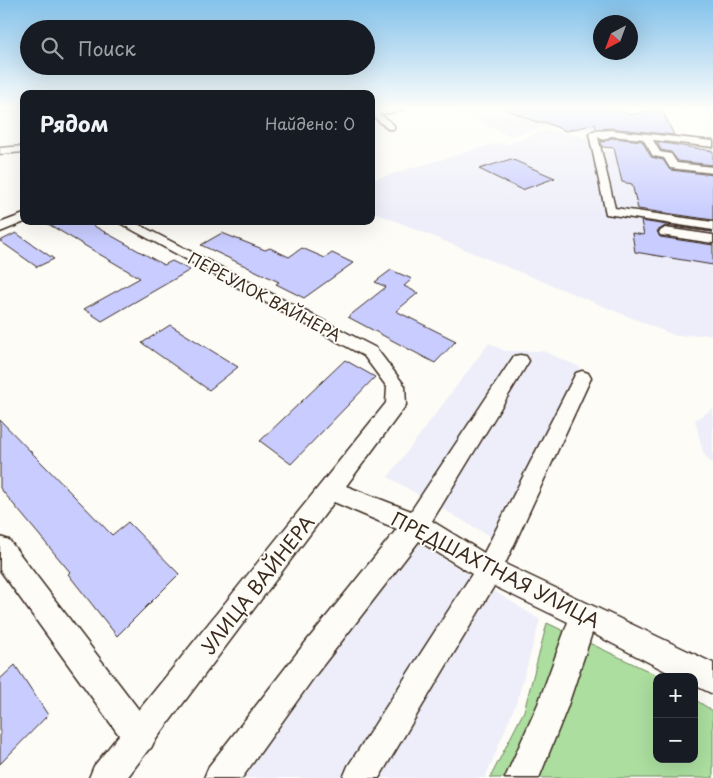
<!DOCTYPE html>
<html lang="ru">
<head>
<meta charset="utf-8">
<style>
	body { margin:0; font-family:"Playpen Sans",sans-serif; background:#20242c; color:#f1f3f6 }
	.controls { position:absolute; right:15px; bottom:15px; display:grid; overflow:hidden; border-radius:10px; box-shadow:0 5px 20px #0002 }
	.controls button { width:45px; height:45px; display:grid; place-items:center; padding:0; border:0; border-bottom:1px solid #363941; background:#171b24; color:#f1f3f6; font:25px sans-serif }
	.compass { position:absolute; left:593px; top:15px; width:45px; height:45px; border-radius:50%; background:#171b24; box-shadow:0 5px 20px #0002; rotate:221deg }
	.list { margin:0; padding:0; list-style:none }
	h2 { display:flex; justify-content:space-between; align-items:center; height:65px; margin:0; padding:0 20px; font-size:21px }
	h2 small { font-size:16px; font-weight:400; color:#9ea1a6 }
	.icon { flex:none; width:28px; height:28px; fill:none; stroke:currentColor; stroke-width:2; stroke-linecap:round; stroke-linejoin:round }
	.map { position:relative; flex:none; width:713px; height:778px; overflow:hidden }
	.search { position:absolute; background:#171b24; box-shadow:0 5px 20px #0002; left:20px; top:20px; width:355px; height:55px; display:flex; align-items:center; gap:12px; box-sizing:border-box; padding:0 18px; border-radius:28px; color:#9ea1a6; font-size:19px }
	.panel { position:absolute; background:#171b24; box-shadow:0 5px 20px #0002; left:20px; top:90px; width:355px; height:135px; border-radius:10px }
	.map>svg:first-child { display:block }
	.built { fill:#edeef9 }
	.green { fill:#abde9f; stroke:#73845e }
	.building { fill:#c8ccff; stroke:#3b2a1e }
	.lines { fill:none; stroke-linecap:round; stroke-linejoin:round }
	.minor-casing { stroke:#3b2a1e; stroke-width:3 }
	.minor { fill:#fdfcf7; fill-rule:evenodd }
	.labels { text-anchor:middle; dominant-baseline:central; stroke-width:4; stroke-linejoin:round; paint-order:stroke }
	.street-label { font-size:16px; fill:#3b2a1e; stroke:#fdfcf7 }
	.near-street-label { font-size:19px; fill:#3b2a1e; stroke:#fdfcf7 }
</style>
</head>
<body>
<div class="map">
<svg width="713" height="778" viewBox="0 0 713 778">
	<rect width="100%" height="100%" fill="#fdfcf7"/>
	<filter id="ink" filterUnits="userSpaceOnUse"><feTurbulence type="fractalNoise" baseFrequency=".02" numOctaves="2"/><feDisplacementMap in="SourceGraphic" scale="10" xChannelSelector="R" yChannelSelector="G"/><feConvolveMatrix kernelMatrix="1 2 1 2 8 2 1 2 1" color-interpolation-filters="sRGB"/></filter>
	<g filter="url(#ink)">
		<g class="built">
			<polygon points="445,107 609,107 636,119 586,130 579,128 553,125 510,136"/>
			<polygon points="548,129 591,139 593,149 652,155 649,154 645,144 713,151 713,334 676,336 371,211 371,180 498,143 506,145"/>
			<polygon points="489,343 505,351 543,351 580,367 491,537 388,477"/>
			<polygon points="713,409 713,465 703,453 695,420"/>
			<polygon points="411,538 540,620 517,701 485,778 229,778"/>
		</g>
		<polygon class="green" points="547,623 661,677 657,677 657,759 694,759 694,699 713,711 713,778 490,778 524,711"/>
		<g class="building">
			<polygon points="501,107 609,107 631,115 661,108 674,135 611,128 596,129 595,124 566,131 544,122 538,123"/>
			<polygon points="611,138 642,141 651,157 663,160 670,170 713,175 713,220 638,209 632,184 622,182 614,148 602,147 601,141 604,142"/>
			<polygon points="657,142 713,151 713,165 678,161 671,152 661,150"/>
			<polygon points="511,159 555,178 522,190 479,169"/>
			<polygon points="43,221 85,221 164,265 172,261 190,270 102,321 84,309 140,278"/>
			<polygon points="641,221 713,232 665,226 657,231 660,237 713,245 713,265 635,252 632,233 644,235"/>
			<polygon points="16,233 54,259 37,267 0,241"/>
			<polygon points="222,233 265,250 270,248 289,257 302,248 325,258 332,253 353,263 304,298 276,284 279,282 201,245"/>
			<polygon points="391,270 412,279 404,286 418,293 396,311 456,341 435,363 348,317 386,287 375,282"/>
			<polygon points="170,325 238,367 209,390 142,343"/>
			<polygon points="345,360 375,377 291,464 260,441"/>
			<polygon points="0,420 112,535 128,522 179,574 117,636 68,574 70,572 0,488"/>
			<polygon points="15,665 48,715 0,764 0,679"/>
		</g>
		<g class="lines">
			<defs>
				<g id="minor">
					<polygon points="24,107 0,112 0,108"/>
					<polygon points="395,107 410,107 390,113 380,114 394,125 394,129 388,129 375,118 371,118 371,110"/>
					<polygon points="679,107 687,107 687,108 683,110"/>
					<polygon points="611,130 713,141 713,147 653,140 660,152 671,154 677,163 713,167 713,173 670,168 664,158 653,156 643,139 611,136 603,140 598,137 615,208 713,222 713,230 606,214 589,134 593,131"/>
					<polygon points="24,146 24,152 0,154 0,148"/>
					<polygon points="24,214 24,221 27,221 0,232 0,223"/>
					<polygon points="116,221 132,221 376,348 405,386 406,405 346,486 411,511 514,356 520,355 526,356 529,361 432,521 484,553 576,373 582,371 588,373 591,378 505,564 713,663 713,694 694,685 694,677 677,677 592,633 567,708 539,778 505,778 538,704 568,622 494,586 379,778 343,778 348,766 472,574 419,541 317,673 242,778 204,778 209,766 297,653 397,529 334,502 154,742 151,748 148,750 127,778 89,778 94,766 119,735 0,570 0,537 9,540 139,710 386,403 387,387 364,356"/>
					<polygon points="665,228 713,235 713,243 660,235 659,232"/>
				</g>
			</defs>
			<use href="#minor" class="minor-casing"/>
			<use href="#minor" class="minor"/>
		</g>
	</g>
	<linearGradient id="sky" x2="0" y2="1"><stop stop-color="#84c2eb"/><stop offset="0.5" stop-color="#fefefb"/><stop offset="1" stop-color="#fefefb" stop-opacity="0"/></linearGradient>
	<rect width="713" height="216" fill="url(#sky)"/>
	<g class="labels">
		<g class="street-label">
			<text transform="translate(265 296) rotate(28)">ПЕРЕУЛОК ВАЙНЕРА</text>
		</g>
		<g class="near-street-label">
			<text transform="translate(496 569) rotate(27)">ПРЕДШАХТНАЯ УЛИЦА</text>
			<text transform="translate(257 584) rotate(-52)">УЛИЦА ВАЙНЕРА</text>
		</g>
	</g>
</svg>
<div class="controls">
<button>+</button>
<button>−</button>
</div>
<svg class="compass" viewBox="-18 -18 36 36"><path d="M0-13l5 13h-10z" fill="#e53935"/><path d="M0 13l5-13h-10z" fill="#9ea1a6"/></svg>
<div class="search"><svg class="icon" aria-label="search" viewBox="0 0 24 24"><circle cx="10" cy="10" r="6"/><path d="M15 15l6 6"/></svg>Поиск</div>
<section class="panel">
<h2>Рядом<small>Найдено: 0</small></h2>
<ul class="list">
</ul>
</section>
</div>
</body>
</html>
